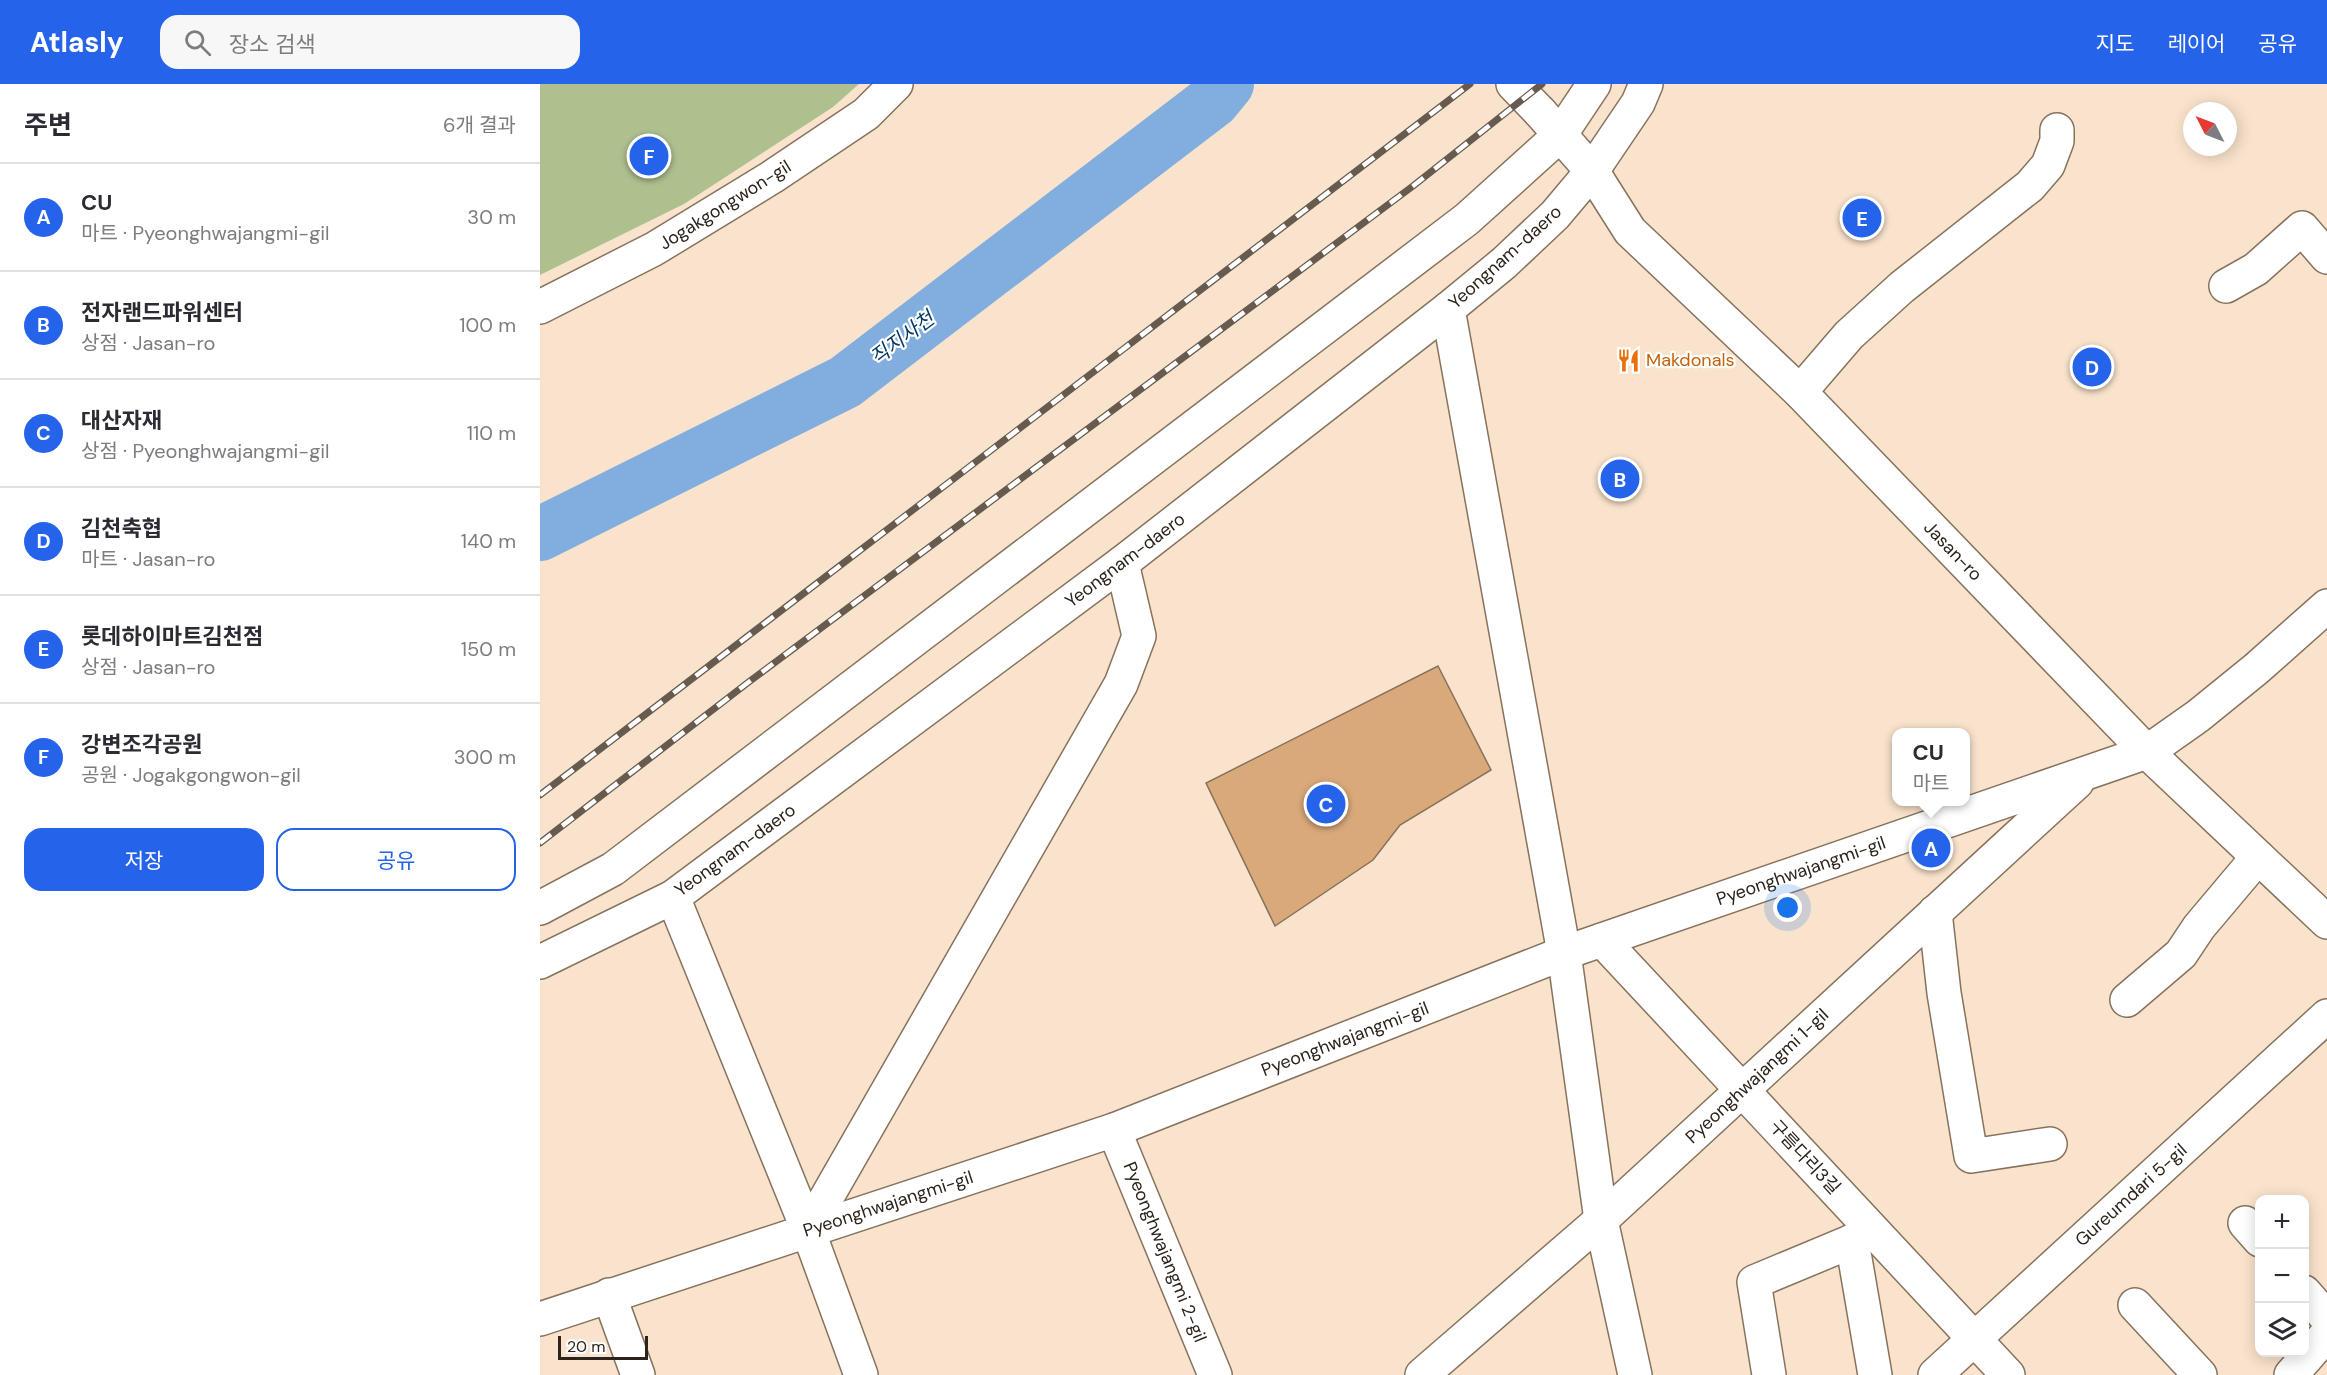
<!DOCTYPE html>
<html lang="ko">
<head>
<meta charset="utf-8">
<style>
	body { margin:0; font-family:"DM Sans","Noto Sans KR",sans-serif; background:#f7f7f7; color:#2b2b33 }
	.controls { position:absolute; right:18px; bottom:18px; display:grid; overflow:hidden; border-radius:12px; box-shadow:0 3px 15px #0003 }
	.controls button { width:54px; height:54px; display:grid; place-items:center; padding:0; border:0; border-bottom:2px solid #e1e1e2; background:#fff; color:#2b2b33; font:30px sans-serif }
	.compass { position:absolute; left:1643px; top:18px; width:54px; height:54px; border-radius:50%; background:#fff; box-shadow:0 3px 15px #0003; rotate:312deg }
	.scale { position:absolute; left:18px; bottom:15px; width:90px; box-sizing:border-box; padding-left:6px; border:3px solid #2c231b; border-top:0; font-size:16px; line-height:21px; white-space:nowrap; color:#2c231b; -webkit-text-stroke:4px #fff; paint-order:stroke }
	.you { position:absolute; left:1248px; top:824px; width:21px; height:21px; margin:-15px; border:4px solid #fff; border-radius:50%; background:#1a73e8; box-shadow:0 0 0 9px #1a73e833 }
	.badge { display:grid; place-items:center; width:39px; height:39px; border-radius:50%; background:#2563eb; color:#fff; font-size:20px; font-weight:700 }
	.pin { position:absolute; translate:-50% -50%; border:3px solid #fff; box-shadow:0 2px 6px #0006 }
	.popup { position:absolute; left:1352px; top:644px; width:78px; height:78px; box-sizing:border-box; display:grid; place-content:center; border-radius:12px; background:#fff; filter:drop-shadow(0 2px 4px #0005); font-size:20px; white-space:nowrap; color:#7c7c81 }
	.popup b { font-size:22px; color:#2b2b33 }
	.popup::after { content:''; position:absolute; left:50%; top:100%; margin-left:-12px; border:12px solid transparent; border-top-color:#fff }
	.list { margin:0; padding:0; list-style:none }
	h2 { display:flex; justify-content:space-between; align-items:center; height:78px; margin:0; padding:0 24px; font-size:26px }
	h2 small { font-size:20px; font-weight:400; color:#7c7c81 }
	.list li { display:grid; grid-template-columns:39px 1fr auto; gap:18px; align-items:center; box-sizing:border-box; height:108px; padding:0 24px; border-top:2px solid #e1e1e2 }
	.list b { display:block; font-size:22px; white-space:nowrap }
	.list p { margin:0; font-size:20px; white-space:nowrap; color:#7c7c81 }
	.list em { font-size:20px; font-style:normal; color:#7c7c81 }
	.actions { display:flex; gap:12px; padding:18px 24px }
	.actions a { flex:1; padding:14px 0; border:2px solid #2563eb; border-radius:18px; text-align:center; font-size:21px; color:#2563eb }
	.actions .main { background:#2563eb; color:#fff }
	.icon { flex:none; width:33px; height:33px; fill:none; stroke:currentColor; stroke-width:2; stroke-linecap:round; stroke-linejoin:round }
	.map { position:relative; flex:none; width:1787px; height:1291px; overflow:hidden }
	header { display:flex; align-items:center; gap:36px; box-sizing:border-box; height:84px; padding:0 30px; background:#2563eb; color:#fff }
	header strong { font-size:28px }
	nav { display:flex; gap:33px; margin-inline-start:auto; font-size:21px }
	.search { width:420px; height:54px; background:#f7f7f7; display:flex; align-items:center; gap:15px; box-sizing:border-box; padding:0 21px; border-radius:18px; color:#7c7c81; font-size:22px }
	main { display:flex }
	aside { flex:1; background:#fff }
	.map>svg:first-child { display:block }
	.green { fill:#afc08f }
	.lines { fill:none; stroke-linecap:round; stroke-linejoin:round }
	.river { stroke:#81aede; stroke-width:54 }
	.building { fill:#daa97a; stroke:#86715d; stroke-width:1.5 }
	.minor-casing { stroke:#87725e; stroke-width:36 }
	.major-casing { stroke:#87725e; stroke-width:36 }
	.minor { stroke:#fff; stroke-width:33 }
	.major { stroke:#fff; stroke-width:33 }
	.rail-casing { stroke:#675a4e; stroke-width:7 }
	.rail { stroke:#fff; stroke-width:4.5; stroke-dasharray:14; stroke-linecap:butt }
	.labels { text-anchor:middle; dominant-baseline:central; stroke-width:4.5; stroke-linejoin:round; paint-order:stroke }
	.street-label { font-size:18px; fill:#2c231b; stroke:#fff }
	.food-label { font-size:18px; fill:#c56008; stroke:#fff; text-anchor:start }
	.water-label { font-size:20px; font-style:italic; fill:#083a66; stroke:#fff }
</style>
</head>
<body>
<header>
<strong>Atlasly</strong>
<div class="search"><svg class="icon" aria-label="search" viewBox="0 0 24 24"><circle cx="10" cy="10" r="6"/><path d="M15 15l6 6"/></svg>장소 검색</div>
<nav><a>지도</a><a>레이어</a><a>공유</a></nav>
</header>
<main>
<aside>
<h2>주변<small>6개 결과</small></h2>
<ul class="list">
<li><span class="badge">A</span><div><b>CU</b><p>마트 · Pyeonghwajangmi-gil</p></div><em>30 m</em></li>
<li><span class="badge">B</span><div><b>전자랜드파워센터</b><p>상점 · Jasan-ro</p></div><em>100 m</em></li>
<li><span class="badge">C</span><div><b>대산자재</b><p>상점 · Pyeonghwajangmi-gil</p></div><em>110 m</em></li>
<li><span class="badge">D</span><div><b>김천축협</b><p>마트 · Jasan-ro</p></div><em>140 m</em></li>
<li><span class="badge">E</span><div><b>롯데하이마트김천점</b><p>상점 · Jasan-ro</p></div><em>150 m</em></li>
<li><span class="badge">F</span><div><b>강변조각공원</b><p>공원 · Jogakgongwon-gil</p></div><em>300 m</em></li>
</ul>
<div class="actions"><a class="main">저장</a><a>공유</a></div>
</aside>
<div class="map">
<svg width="1787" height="1291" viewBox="0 0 1787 1291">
	<rect width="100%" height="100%" fill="#fae3cc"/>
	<polygon class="green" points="0,0 319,0 293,23 144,120 0,191"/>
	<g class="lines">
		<polyline class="river" points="0,450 305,298 673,17 687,0"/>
	</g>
	<polygon class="building" points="898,582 951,686 860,741 833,776 735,842 666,699"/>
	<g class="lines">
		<defs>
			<g id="minor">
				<polyline points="973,0 1000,28"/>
				<polyline points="1052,87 1090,147 1260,308 1607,668 1787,838"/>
				<polyline points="1686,202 1716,185 1762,144 1787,173"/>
				<polyline points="0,223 114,165 232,93 326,30 356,0"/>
				<polyline points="908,225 1024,869 1061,1136 1095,1291"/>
				<polyline points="1260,308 1309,251 1362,203 1490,102 1508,81 1517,57 1517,46"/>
				<polyline points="133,813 268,1146 321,1291"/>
				<polyline points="1395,828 1404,909 1431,1072 1510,1060"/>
				<polyline points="1062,856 1468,1291"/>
				<polyline points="1587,916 1641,870 1659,843 1718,773"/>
				<polyline points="574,1046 675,1291"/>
				<polyline points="1705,1139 1720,1156"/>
				<polyline points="268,1146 581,600 599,552 582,479"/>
				<polyline points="1312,1157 1335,1291"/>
				<polyline points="1764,1208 1787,1234"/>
				<polyline points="69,1211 98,1291"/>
				<polyline points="1595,1221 1660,1291"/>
				<polyline points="0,1235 574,1046 1024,869 1607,668 1658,632 1716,585 1787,522"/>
				<polyline points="882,1291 1061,1136 1537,698"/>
				<polyline points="1229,1291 1214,1198 1334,1148"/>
				<polyline points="1395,1291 1787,932"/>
				<polyline points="1751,1291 1787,1250"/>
			</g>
			<g id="major">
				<polyline points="1000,28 1052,87"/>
				<polyline points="0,824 73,785 927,135 1020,51 1054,0"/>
				<polyline points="0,878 133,813 582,479 908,225 964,179 1015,131 1052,87 1098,19 1106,0"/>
			</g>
		</defs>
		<use href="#minor" class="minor-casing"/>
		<use href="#major" class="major-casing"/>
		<use href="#minor" class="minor"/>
		<use href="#major" class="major"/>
		<defs>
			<g id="rail">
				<polyline points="0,711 930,0"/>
				<polyline points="0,759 210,597 873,102 1002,0"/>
			</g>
		</defs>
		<use href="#rail" class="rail-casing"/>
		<use href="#rail" class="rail"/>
	</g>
	<defs>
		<symbol id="restaurant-bare" viewBox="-9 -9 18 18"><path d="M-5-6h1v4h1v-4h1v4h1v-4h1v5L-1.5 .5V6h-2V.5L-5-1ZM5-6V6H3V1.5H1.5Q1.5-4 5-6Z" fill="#e8710a" stroke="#fff" stroke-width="2.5" paint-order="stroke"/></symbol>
	</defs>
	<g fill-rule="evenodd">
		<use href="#restaurant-bare" x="1072" y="260" width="33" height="33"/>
	</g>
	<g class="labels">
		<g class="street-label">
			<text transform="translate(185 121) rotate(-32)">Jogakgongwon-gil</text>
			<text transform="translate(965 173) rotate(-42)">Yeongnam-daero</text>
			<text transform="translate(1413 467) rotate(46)">Jasan-ro</text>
			<text transform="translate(585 476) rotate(-37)">Yeongnam-daero</text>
			<text transform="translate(195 766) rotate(-36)">Yeongnam-daero</text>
			<text transform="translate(1261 787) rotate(-19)">Pyeonghwajangmi-gil</text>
			<text transform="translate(805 955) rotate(-21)">Pyeonghwajangmi-gil</text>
			<text transform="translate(1217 992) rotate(-43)">Pyeonghwajangmi 1-gil</text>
			<text transform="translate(1265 1073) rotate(47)">구름다리3길</text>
			<text transform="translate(1591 1111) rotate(-42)">Gureumdari 5-gil</text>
			<text transform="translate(348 1120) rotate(-18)">Pyeonghwajangmi-gil</text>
			<text transform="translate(625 1168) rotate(68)">Pyeonghwajangmi 2-gil</text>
		</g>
		<g class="food-label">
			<text x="1106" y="276">Makdonals</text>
		</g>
		<g class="water-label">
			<text transform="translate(362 254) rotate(-37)">직지사천</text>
		</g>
	</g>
</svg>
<div class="controls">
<button>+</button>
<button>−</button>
<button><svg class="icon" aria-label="layers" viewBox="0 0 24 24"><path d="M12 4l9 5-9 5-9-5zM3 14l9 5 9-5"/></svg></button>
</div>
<svg class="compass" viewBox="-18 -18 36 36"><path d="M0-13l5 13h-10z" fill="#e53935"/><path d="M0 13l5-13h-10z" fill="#7c7c81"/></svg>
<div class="scale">20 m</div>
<div class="you"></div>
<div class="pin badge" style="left:1391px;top:764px">A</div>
<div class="popup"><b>CU</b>마트</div>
<div class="pin badge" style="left:1080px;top:395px">B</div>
<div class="pin badge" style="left:786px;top:720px">C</div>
<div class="pin badge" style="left:1552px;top:283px">D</div>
<div class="pin badge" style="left:1322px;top:134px">E</div>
<div class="pin badge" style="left:109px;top:72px">F</div>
</div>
</main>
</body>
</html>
